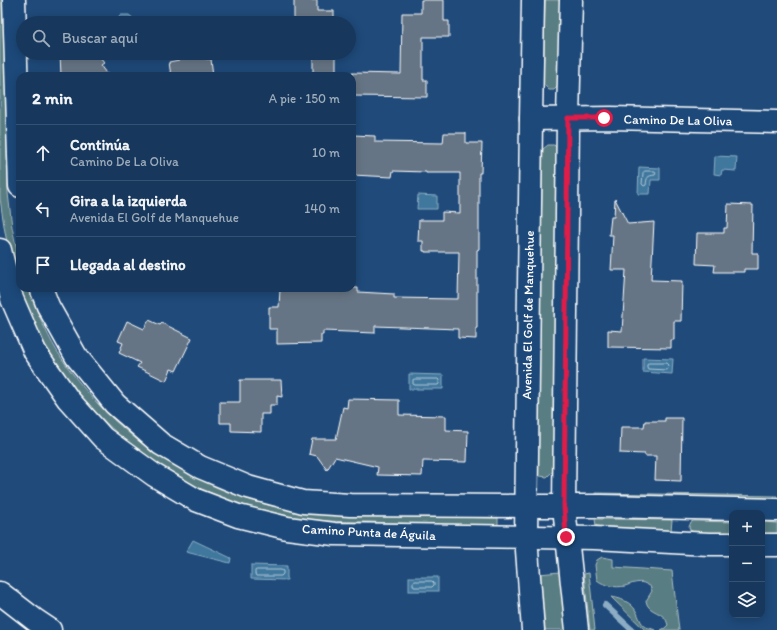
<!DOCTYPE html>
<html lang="es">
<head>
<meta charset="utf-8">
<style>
	body { margin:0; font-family:Itim,sans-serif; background:#244365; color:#f1f3f6 }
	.controls { position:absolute; right:12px; bottom:12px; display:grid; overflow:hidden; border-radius:8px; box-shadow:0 2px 10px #0003 }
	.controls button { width:36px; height:36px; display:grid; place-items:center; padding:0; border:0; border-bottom:1px solid #365272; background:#17385c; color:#f1f3f6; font:20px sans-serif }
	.stop { position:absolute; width:12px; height:12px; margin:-9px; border:3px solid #e11d48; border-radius:50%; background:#fff }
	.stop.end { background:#e11d48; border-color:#fff; box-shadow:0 1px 4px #0008 }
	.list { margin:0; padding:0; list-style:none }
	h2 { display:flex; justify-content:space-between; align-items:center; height:52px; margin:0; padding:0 16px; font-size:17px }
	h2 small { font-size:13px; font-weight:400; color:#9eacbb }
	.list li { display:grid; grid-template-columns:26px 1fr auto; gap:12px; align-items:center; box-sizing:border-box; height:56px; padding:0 16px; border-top:1px solid #365272 }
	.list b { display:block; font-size:15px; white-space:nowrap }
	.list p { margin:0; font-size:13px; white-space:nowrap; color:#9eacbb }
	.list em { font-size:13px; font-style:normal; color:#9eacbb }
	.icon { flex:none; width:22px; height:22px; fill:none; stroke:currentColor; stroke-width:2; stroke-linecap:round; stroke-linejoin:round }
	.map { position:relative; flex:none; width:777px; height:630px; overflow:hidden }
	.search { position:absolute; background:#17385c; box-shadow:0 2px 10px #0003; left:16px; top:16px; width:340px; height:44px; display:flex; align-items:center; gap:10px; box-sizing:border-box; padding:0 14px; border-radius:22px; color:#9eacbb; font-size:15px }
	.panel { position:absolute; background:#17385c; box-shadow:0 2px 10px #0003; left:16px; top:72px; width:340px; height:220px; border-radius:12px }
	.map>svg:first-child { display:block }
	.green { fill:#597d82; stroke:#acbec0 }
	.water { fill:#40779d; stroke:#8cadc4 }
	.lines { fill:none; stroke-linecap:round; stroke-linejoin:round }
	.shore { stroke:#b3c9d8; stroke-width:1 }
	.stream { stroke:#8cadc4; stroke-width:6 }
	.building { fill:#667485; stroke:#fff }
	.minor-casing { stroke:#fff; stroke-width:25 }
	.minor { stroke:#1f4a7a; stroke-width:22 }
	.route { stroke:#e11d48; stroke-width:5 }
	.labels { text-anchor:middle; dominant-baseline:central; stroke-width:3.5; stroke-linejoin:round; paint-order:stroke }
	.street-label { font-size:13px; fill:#fff; stroke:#1f4a7a }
</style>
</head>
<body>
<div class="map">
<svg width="777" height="630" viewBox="0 0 777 630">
	<rect width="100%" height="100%" fill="#1f4a7a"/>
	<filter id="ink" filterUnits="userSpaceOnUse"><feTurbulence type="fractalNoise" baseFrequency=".025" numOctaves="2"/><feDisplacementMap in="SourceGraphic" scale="8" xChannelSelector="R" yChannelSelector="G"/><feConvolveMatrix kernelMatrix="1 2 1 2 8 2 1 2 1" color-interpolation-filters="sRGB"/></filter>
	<g filter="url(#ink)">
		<g class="green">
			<path d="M0,0H4L8,193L12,227L20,265V288H28C36,309 45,331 57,351C107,431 194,492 287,509C322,515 357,515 392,516C427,517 463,517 498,518V525C455,525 412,524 370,522C340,522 311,521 282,515C261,511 241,505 221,497C136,466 66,394 29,313C12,277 5,237 0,198Z"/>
			<polygon points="545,0 561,0 559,85 554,90 549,90 543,84"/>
			<polygon points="548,145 554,145 559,150 556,355 553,471 547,477 540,476 535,471 543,149"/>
			<polygon points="595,493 777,496 777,501 595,496"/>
			<polygon points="595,519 672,520 671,531 596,526"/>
			<polygon points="694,521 732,522 732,534 693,532 690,530 689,527 691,522"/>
			<polygon points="762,522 777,523 777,536 762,535"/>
			<path d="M602,557L613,559V567L672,571L679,630H661L665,628L668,625C665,610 648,614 646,601L652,591L650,586C648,585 646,584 644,583C638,581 631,584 625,586C615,588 605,586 597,580L595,565L597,560Z"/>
			<polygon points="560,572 568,630 545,630 539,574"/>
			<polygon points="589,573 595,630 590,630 584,574"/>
			<path d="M611,597C620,598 631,602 636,611C639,616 640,623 646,627C649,628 653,629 655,630H645Z"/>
		</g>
		<g class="water">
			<polygon points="121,15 129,15 134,19 133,23 117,23 119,17"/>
			<polygon points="715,156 737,157 736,171 722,170 721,175 714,174"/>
			<polygon points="639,167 660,168 660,180 651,180 650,194 638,194"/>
			<polygon points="418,195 437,196 437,209 417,209"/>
			<polygon points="643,358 673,359 672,374 643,372"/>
			<polygon points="409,374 443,375 443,389 409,389"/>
			<polygon points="193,540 231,558 230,563 186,552"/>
			<polygon points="251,565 287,566 287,580 251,579"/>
			<rect x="409" y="577" width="29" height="14"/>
		</g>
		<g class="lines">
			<g class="shore">
				<path d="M645,171H655L656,173L655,175C647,176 647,177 646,185L644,186L642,184L643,173Z"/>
				<polygon points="649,363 667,363 669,365 668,368 667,370 648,369 647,367 647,364"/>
				<polygon points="415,379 438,379 439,380 439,384 438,385 415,385 413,384 413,380"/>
				<polygon points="257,570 281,570 283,571 283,574 281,576 256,576 255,574 255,571"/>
				<polygon points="415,581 432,581 434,583 434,585 432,587 414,587 413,585 413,583"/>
			</g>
			<polyline class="stream" points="605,605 632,630"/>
		</g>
		<g class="building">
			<polygon points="294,0 317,0 317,11 334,11 334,23 294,23"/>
			<polygon points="421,0 444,0 444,21 449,21 449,37 423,37 423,80 427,80 427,97 352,96 352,73 401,74 402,13 421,13"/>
			<polygon points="198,17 200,23 173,23 172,19"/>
			<polygon points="60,53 96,53 104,63 101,65 109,76 61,76"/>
			<polygon points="178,53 204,53 206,59 211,59 213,76 171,76 169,62 179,60"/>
			<rect x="313" y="53" width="23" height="23"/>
			<polygon points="444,133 466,133 466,143 482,143 481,173 479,173 479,249 477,250 477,328 476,328 476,339 458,338 458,329 375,326 375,333 323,331 323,335 321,335 321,343 277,344 277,329 269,329 269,307 279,307 280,289 339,291 339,288 358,288 358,292 394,294 394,298 458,299 459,252 425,252 425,251 423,251 423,241 418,241 419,220 442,220 442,212 460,213 460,173 426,173 426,172 393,171 392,177 352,175 352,144 353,144 353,135 375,136 375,142 443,143"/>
			<polygon points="615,199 628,224 654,222 651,280 682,281 681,321 674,321 674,340 671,340 671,348 608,347 608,330 622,331 626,270 611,270 613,235 609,235 611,217 614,217"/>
			<polygon points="728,204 753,205 752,253 758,253 758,269 744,269 744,272 714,272 715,265 696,264 697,233 724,233 724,228 727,228"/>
			<polygon points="149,320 160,325 162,323 192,338 176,371 171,369 166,381 137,367 140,363 119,353 123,343 118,341 127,321 144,329"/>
			<polygon points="240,380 281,380 282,397 277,396 277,405 270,405 270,414 261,414 261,432 231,431 231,423 220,423 220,402 240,402"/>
			<polygon points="348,399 399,400 399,415 446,416 446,430 468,431 467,462 423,461 422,476 377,475 378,467 335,457 327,470 317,456 309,454 312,439 336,439 343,407 347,408"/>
			<polygon points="665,418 682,418 681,481 655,480 656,456 645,456 645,454 620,453 621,427 644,427 645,421 665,421"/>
		</g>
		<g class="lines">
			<defs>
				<g id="minor">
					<polyline points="14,0 20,186"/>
					<polyline points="533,0 531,119 526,537 533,630"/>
					<polyline points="571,0 568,118 564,506 567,537 577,630"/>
					<polyline points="531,119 611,118 777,122"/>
					<polyline points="0,250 12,299 35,352 68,399 103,438 154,475 196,500 238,516 287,528 334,534 594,538 709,544 732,544"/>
					<polyline points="41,288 48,306 76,356 115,404 161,444 200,467 248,487 303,502 350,505 526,506 602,506 777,510"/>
					<polyline points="762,545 777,545"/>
					<polyline points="0,593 35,620 50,630"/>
				</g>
			</defs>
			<use href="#minor" class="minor-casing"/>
			<use href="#minor" class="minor"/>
		</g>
	</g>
	<g class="lines" filter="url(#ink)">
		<polyline class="route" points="566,537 564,506 568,118 604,118"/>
	</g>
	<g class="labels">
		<g class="street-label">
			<text transform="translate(678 120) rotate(1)">Camino De La Oliva</text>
			<text transform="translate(528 315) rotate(-89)">Avenida El Golf de Manquehue</text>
			<text transform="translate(369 532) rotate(3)">Camino Punta de Águila</text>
		</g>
	</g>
</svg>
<div class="controls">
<button>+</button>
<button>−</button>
<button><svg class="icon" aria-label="layers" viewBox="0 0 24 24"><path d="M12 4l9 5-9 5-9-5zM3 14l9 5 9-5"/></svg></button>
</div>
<div class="stop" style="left:604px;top:118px"></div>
<div class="stop end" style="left:566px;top:537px"></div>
<div class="search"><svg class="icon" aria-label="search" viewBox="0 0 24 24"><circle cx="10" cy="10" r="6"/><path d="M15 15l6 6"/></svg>Buscar aquí</div>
<section class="panel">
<h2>2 min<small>A pie · 150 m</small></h2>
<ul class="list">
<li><svg class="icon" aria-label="ahead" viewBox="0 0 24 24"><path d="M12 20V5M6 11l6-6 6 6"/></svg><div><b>Continúa</b><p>Camino De La Oliva</p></div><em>10 m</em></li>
<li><svg class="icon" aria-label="left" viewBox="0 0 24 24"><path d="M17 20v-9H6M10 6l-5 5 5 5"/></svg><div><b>Gira a la izquierda</b><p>Avenida El Golf de Manquehue</p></div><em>140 m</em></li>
<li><svg class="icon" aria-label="arrive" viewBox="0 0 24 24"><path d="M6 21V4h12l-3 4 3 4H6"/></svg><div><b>Llegada al destino</b></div></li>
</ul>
</section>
</div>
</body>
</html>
